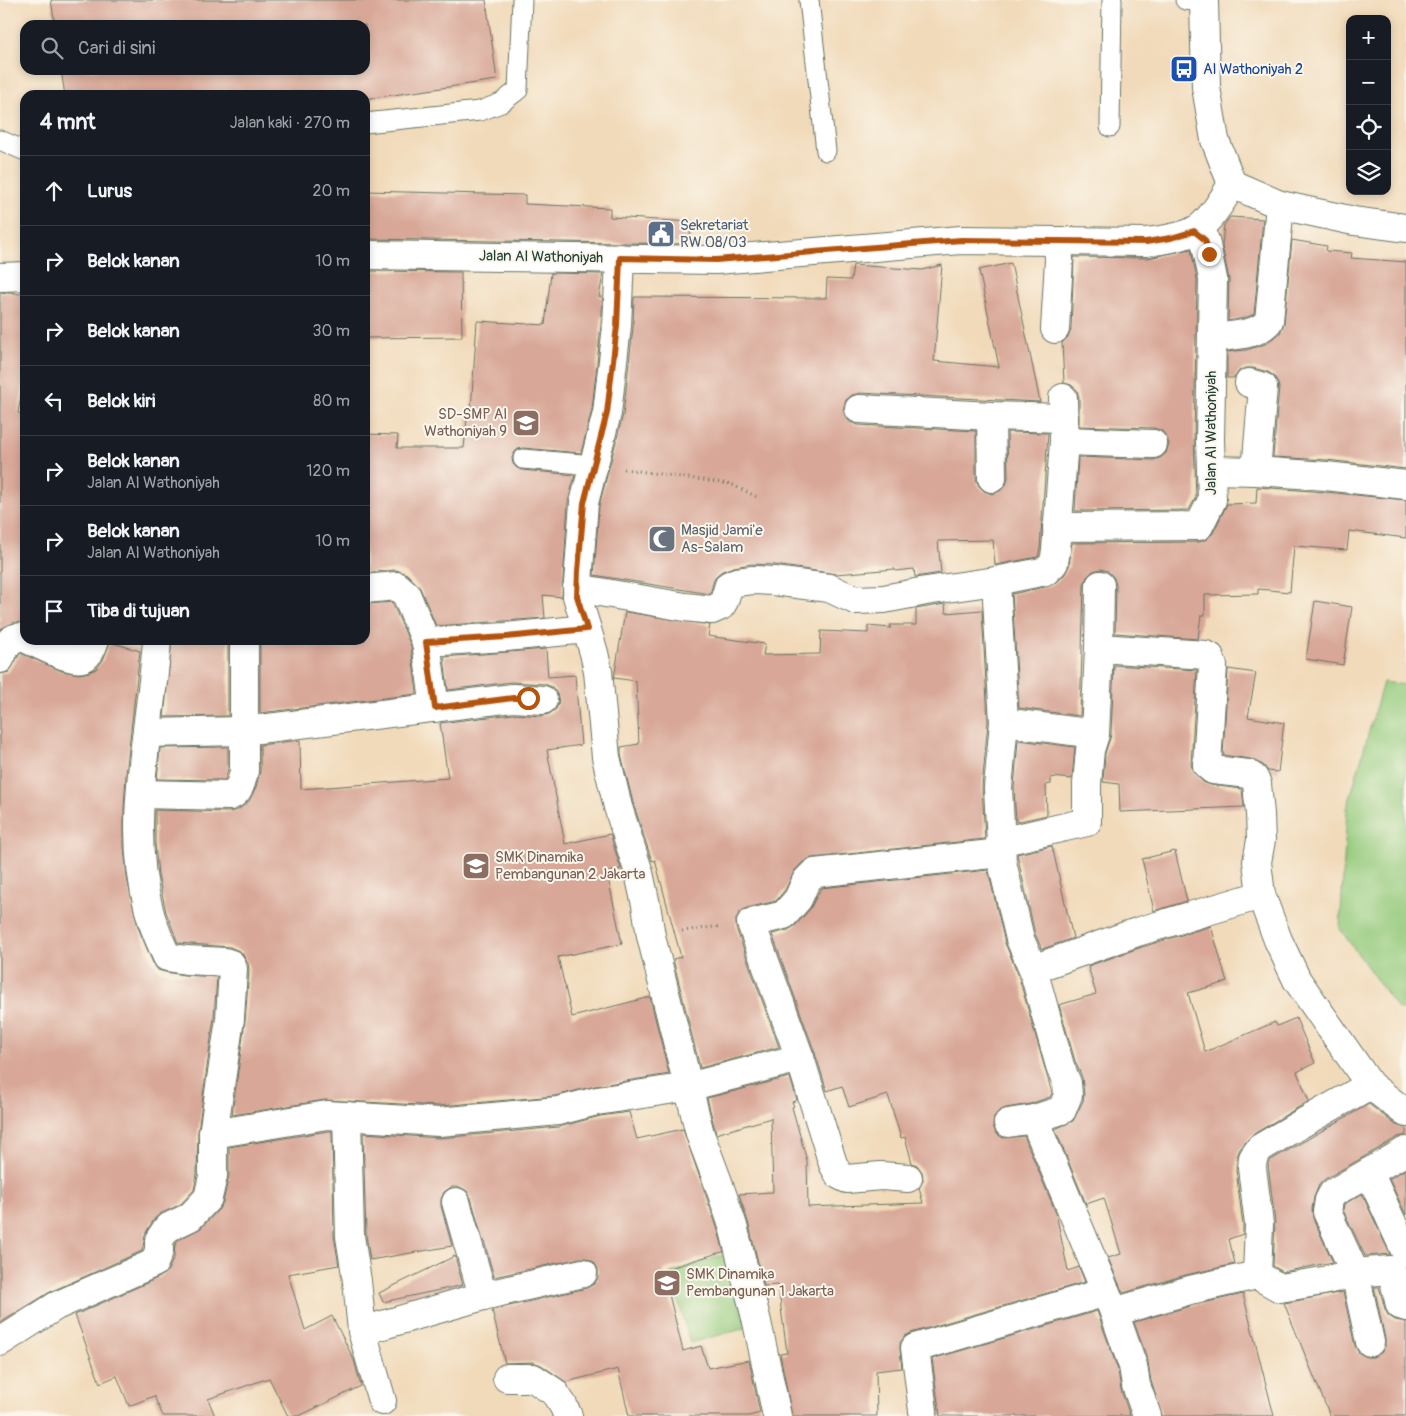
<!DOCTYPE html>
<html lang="id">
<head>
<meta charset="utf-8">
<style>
	body { margin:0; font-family:Pangolin,sans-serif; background:#242831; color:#f1f3f6 }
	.controls { position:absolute; right:15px; top:15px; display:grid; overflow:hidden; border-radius:10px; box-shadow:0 2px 8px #0003 }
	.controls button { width:45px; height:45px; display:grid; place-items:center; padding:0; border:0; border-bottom:1px solid #363941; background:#171b24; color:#f1f3f6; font:25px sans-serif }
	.stop { position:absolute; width:15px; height:15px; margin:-11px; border:4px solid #b45309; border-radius:50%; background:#fff }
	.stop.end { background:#b45309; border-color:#fff; box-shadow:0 1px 5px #0008 }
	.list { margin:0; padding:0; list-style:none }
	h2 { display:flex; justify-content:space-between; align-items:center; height:65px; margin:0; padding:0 20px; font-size:21px }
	h2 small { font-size:16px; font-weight:400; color:#9ea1a6 }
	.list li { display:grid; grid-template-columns:32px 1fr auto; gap:15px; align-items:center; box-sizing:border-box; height:70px; padding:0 20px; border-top:1px solid #363941 }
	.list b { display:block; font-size:19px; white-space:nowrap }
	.list p { margin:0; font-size:16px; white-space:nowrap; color:#9ea1a6 }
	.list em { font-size:16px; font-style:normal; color:#9ea1a6 }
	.icon { flex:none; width:28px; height:28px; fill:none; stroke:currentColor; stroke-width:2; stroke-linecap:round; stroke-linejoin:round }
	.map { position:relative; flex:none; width:1406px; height:1416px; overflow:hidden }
	.search { position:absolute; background:#171b24; box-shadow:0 2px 8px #0003; left:20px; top:20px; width:350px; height:55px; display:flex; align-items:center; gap:12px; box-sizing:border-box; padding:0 18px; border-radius:15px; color:#9ea1a6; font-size:19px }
	.panel { position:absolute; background:#171b24; box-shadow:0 2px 8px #0003; left:20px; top:90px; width:350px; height:555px; border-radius:15px }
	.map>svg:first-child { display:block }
	.green { fill:#94ca7c; stroke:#5a8458 }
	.building { fill:#d8a797 }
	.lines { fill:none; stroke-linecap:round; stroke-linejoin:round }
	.lane-casing { stroke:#687463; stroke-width:21 }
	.street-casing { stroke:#687463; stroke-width:30 }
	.secondary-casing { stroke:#687463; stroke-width:30 }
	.path { stroke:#687463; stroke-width:3; stroke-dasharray:1 4; stroke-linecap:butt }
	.lane { stroke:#fff; stroke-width:19 }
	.street { stroke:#fff; stroke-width:28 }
	.secondary { stroke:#fff; stroke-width:28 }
	.route { stroke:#b45309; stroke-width:6 }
	.labels { text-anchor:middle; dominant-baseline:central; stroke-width:4; stroke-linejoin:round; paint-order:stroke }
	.transit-label { font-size:15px; fill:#164399; stroke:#fbf7ec; text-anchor:start }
	.service-label { font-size:15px; fill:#4e5e75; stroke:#fbf7ec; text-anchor:start }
	.street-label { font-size:15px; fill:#1f3d34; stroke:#fbf7ec }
	.education-label { font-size:15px; fill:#785e54; stroke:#fbf7ec; text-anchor:start }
	.worship-label { font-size:15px; fill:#5b616d; stroke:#fbf7ec; text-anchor:start }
</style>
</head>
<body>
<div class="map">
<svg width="1406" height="1416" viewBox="0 0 1406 1416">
	<rect width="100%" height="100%" fill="#fbf7ec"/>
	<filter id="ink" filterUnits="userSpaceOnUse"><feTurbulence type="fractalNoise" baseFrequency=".02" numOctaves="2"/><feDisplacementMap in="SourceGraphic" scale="10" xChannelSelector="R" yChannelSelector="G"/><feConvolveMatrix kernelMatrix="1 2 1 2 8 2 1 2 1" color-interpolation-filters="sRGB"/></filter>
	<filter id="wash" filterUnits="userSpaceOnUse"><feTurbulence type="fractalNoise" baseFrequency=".0096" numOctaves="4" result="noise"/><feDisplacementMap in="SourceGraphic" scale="20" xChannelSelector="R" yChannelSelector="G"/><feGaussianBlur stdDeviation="1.12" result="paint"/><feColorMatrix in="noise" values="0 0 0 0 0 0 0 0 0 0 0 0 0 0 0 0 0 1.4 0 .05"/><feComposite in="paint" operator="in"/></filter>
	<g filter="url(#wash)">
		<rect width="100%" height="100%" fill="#f1daba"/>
		<g class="green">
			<polygon points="1383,682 1406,685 1406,1012 1397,1008 1340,929 1347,809"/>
			<polygon points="726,1254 746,1328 690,1343 671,1273"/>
		</g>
		<g id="blocks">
			<g class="building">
				<polygon points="51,0 486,0 497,80 365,99 365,95 65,95 61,70 365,70 365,25 55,25"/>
				<polygon points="365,191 525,195 525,204 610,208 610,217 691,222 690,244 365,239"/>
				<polygon points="1230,217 1263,219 1254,314 1245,318 1228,321 1229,279 1222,246 1224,225"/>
				<polygon points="1292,240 1327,246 1326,251 1352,253 1351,258 1406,262 1406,469 1327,460 1273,457 1279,388 1277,381 1274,376 1268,372 1253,368 1245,368 1239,371 1234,378 1227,378 1227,352 1246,350 1265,344 1280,333 1284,323"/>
				<polygon points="1191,249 1197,280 1194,440 1196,497 1189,510 1075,511 1078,457 1153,460 1160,458 1166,453 1169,444 1166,436 1162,431 1154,428 1079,426 1079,398 1077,390 1071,385 1064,383 1062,343 1068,337 1071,330 1074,257 1148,258"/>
				<polygon points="1011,263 1040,402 860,393 852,395 846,400 843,409 845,416 850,422 858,425 976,431 976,479 979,486 984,491 992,494 1000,491 1006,485 1008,478 1007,432 1048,433 1040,548 1038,557 995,565 993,540 938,541 941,573 915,577 914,569 895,571 895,569 836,574 775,565 751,564 734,567 722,571 717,575 714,580 710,594 594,575 599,506 623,415 633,328 634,297 826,298 827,279 851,280 853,265 922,270 942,265 934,361 999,367 979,270"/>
				<polygon points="365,271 461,272 462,337 365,338"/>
				<polygon points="551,273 603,274 599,297 603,297 601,325 592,410 581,453 523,448 518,449 514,453 512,458 513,464 517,468 522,470 575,475 568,502 562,597 543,595 545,618 436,626 420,588 407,574 396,570 365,573 365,434 398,435 397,448 464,448 468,409 471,410 477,321 545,325"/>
				<polygon points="10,292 25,295 25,373 18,413 25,415 25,622 13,623 0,629 0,293"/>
				<polygon points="1257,487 1325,492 1406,500 1406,538 1349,531 1347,550 1294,546 1290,592 1258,589 1258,594 1205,595 1205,615 1201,615 1198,639 1115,633 1116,585 1114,578 1108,571 1101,569 1093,571 1087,577 1084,585 1080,716 1019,708 1012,594 1049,586 1057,582 1065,574 1069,566 1072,543 1199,542 1207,539 1213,533 1227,504 1256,503"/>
				<polygon points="1315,601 1352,607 1343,665 1306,659"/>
				<polygon points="392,602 411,646 417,694 260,713 260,640 365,640 365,604"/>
				<polygon points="945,604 946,613 982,610 988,722 982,787 985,839 812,858 803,862 795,870 785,890 776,901 747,908 740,912 736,919 736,928 779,1047 700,1068 673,959 681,957 655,860 652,861 633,803 621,754 621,747 639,744 636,681 614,678 625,612 710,625 708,636 765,644 763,655 820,654 821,631 868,633 868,626 891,628 890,625 916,625 916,609"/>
				<polygon points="172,640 228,640 228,716 164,717"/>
				<polygon points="110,642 140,651 126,774 124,809 124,845 127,878 138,927 153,963 158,970 165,972 184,975 217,977 214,1017 198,1132 197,1174 194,1190 181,1204 160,1214 154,1219 146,1232 142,1251 50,1292 0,1323 0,674 9,672 20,653 62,671 79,674 89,672 96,669 103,660"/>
				<polygon points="546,649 548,677 575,675 581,745 547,750 565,844 610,834 621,869 607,873 622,944 558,957 572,1017 650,997 669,1074 595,1086 555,1096 439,1106 325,1100 232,1115 245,1021 249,970 248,963 241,952 230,947 178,943 166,912 158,875 155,843 155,810 230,812 238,810 249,801 256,787 260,771 260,745 300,740 301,789 448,778 440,723 513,714 542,716 549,714 556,709 559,701 557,694 552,687 544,684 511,682 448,690 444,657"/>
				<polygon points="1114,665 1197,670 1191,764 1193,771 1203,782 1211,785 1242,789 1244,807 1120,812 1119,784 1103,782 1105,753 1111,735"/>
				<polygon points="1228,669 1256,673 1248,717 1284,723 1278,772 1268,771 1263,765 1250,759 1223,755"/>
				<polygon points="1018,740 1075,747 1072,779 1051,777 1051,784 1046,785 1047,815 1016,822 1014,788"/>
				<polygon points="228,747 228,769 225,780 157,779 160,748"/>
				<polygon points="1052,846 1073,938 1042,949 1035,934 1017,854"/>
				<polygon points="1175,851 1187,901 1154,911 1142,859"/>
				<polygon points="988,870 1005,943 1018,974 1052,1093 1050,1097 1030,1104 1006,1108 999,1111 994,1117 993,1126 996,1133 1003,1138 1024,1136 1056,1213 1068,1271 1079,1267 1085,1282 911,1333 905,1336 900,1342 900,1350 902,1368 876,1371 877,1416 792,1416 780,1354 787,1353 778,1285 764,1286 748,1222 739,1194 773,1192 771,1118 716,1134 707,1098 790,1077 797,1100 792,1102 794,1106 792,1107 807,1161 808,1207 923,1203 919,1188 923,1180 922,1172 917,1165 912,1163 905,1137 901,1138 888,1095 849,1107 842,1086 827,1091 815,1053 772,934 788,930 796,925 810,909 821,888"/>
				<polygon points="1211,926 1227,982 1188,993 1205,1052 1275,1022 1277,1026 1296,1018 1315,1063 1297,1072 1309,1101 1252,1135 1240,1149 1237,1156 1236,1170 1243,1225 1243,1234 1229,1239 1235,1264 1186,1275 1123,1293 1108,1258 1121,1254 1104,1198 1086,1204 1055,1129 1073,1121 1083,1101 1084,1094 1082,1077 1075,1061 1059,1005 1096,994 1088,966 1142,947"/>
				<polygon points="1369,1104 1396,1125 1406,1128 1406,1135 1398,1137 1362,1158 1325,1179 1319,1185 1314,1197 1312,1209 1313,1218 1333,1262 1283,1272 1273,1266 1275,1222 1268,1164 1271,1160"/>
				<polygon points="629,1112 637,1139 683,1129 718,1230 724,1252 718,1253 663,1270 683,1351 701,1346 708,1368 749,1360 760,1413 749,1416 629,1416 618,1369 566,1382 541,1365 533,1362 505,1363 492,1310 587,1288 594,1284 598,1278 598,1269 594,1262 587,1258 580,1258 494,1277 484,1241 485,1241 483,1241 471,1198 467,1191 460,1187 451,1187 444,1192 441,1199 441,1206 452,1246 370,1260 366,1235 363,1133 440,1138 559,1127 600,1116"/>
				<polygon points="328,1131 332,1131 334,1236 339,1265 288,1274 305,1330 332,1316 354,1360 361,1386 299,1416 288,1416 269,1378 208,1399 215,1416 163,1416 154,1396 129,1406 117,1376 100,1383 75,1315 160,1277 168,1270 174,1257 175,1245 178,1240 201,1228 219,1209 223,1202 229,1176 229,1147"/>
				<polygon points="1406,1169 1406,1215 1389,1179"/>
				<polygon points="1362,1194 1390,1254 1365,1256 1343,1210 1344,1204"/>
				<polygon points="455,1256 463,1285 383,1302 379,1293"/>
				<polygon points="1374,1287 1379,1287 1385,1309 1388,1315 1395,1320 1406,1322 1406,1416 1330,1416 1284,1303 1343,1292 1355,1346 1359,1353 1366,1357 1373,1357 1381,1353 1385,1346 1385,1339"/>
				<polygon points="1243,1294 1274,1416 1162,1416 1151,1381 1148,1361 1134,1322 1194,1305"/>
				<polygon points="1097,1311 1118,1370 1121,1390 1130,1416 940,1416 932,1359"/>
			</g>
		</g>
	</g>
	<g filter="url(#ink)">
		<use href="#blocks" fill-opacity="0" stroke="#687463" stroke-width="1"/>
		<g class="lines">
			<defs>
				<g id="lane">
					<polyline points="809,0 826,151"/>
					<polyline points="1185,0 1204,2"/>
					<polyline points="365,123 480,111 501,103 518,90 522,0"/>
					<polyline points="1110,127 1112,0"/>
					<polyline points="0,140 25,151"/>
					<polyline points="523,459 594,465"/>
				</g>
				<g id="street">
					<path d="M365,255L716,260L961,240L1146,242C1162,240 1178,238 1192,232C1207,226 1224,198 1232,184"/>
					<polyline points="620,258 617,326 607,413 584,503 577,596 594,653 598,671 606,757 618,807 639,873 646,905 651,936 700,1134 718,1182 733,1226 757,1322 777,1416"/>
					<polyline points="0,277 25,276"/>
					<polyline points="1055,329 1059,260 1058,241"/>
					<path d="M1212,338C1231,335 1255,337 1269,321L1280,205"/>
					<polyline points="1249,383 1263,387 1256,471"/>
					<polyline points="859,409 991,416 1064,418"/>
					<polyline points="991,416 992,478"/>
					<polyline points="1064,441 1153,444"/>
					<polyline points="1212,470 1256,471 1326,476 1406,485"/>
					<polyline points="1057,527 1199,526 1212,500 1210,440 1213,279 1205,240 1194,231"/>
					<polyline points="996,581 1004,722 998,788 1002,862 1020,939 1033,969 1060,1066 1067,1083 1068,1095 1062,1110 1034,1119 1114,1312 1133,1366 1136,1385 1147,1416"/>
					<polyline points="577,588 685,607 712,610 721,606 724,601 729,585 736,582 753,580 773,581 829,588 855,600 884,599 926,591 996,581 1046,571 1054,563 1056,550 1064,441 1063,398"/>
					<polyline points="365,589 397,586 406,594 426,642 506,637 587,629"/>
					<path d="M29,640C41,645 74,664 85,657C90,653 93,646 95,640"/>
					<polyline points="426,642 435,708"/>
					<polyline points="1099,648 1100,585"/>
					<path d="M0,659C6,647 9,634 25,638"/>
					<polyline points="1004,722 1095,734"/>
					<polyline points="147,733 243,731 513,698 543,700"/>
					<path d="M141,794L230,796C240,792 242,780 244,771V640"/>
					<polyline points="1000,842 1087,822 1087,784 1090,750 1095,734 1099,648 1206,655 1210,657 1213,666 1207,765 1213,770 1248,774 1254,778 1257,784 1260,814 1261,840 1257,862 1261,895 1278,940 1297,980 1370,1085 1406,1113"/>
					<polyline points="1033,969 1137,932 1261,895"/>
					<polyline points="347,1116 350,1236 357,1281 362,1331 382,1401"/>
					<polyline points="1008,1123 1034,1119"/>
					<polyline points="213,1134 327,1115 439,1122 558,1111 597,1101 688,1087 800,1058"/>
					<polyline points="1369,1172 1406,1253"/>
					<polyline points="908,1178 881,1176 847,1179 839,1175 833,1164 800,1058 751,923 784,915 798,899 806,881 814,873 1001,853"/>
					<polyline points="456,1202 483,1296"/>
					<polyline points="1257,1275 1259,1224 1252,1168 1253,1158 1260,1148 1299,1125 1370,1085"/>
					<polyline points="1114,1312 1190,1290 1257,1275 1280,1288 1323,1281 1355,1273 1390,1270 1392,1272 1400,1305 1406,1307"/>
					<polyline points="362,1331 483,1296 583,1273"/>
					<path d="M0,1342L56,1306L154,1263L159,1251V1240L167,1228L190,1217L208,1198L213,1176V1134L230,1019L233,969L231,964L225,962L186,960L167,957C160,941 153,927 149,910C125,823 151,728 157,640"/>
					<polyline points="1370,1342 1355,1273 1327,1212 1329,1200 1333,1193 1406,1151"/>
					<polyline points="507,1378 533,1378 554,1392 563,1405 568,1416"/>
					<polyline points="923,1411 915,1348 1106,1292"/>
				</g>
				<polyline id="secondary" points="1204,0 1206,87 1215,140 1232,184 1280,205 1354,221 1406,228"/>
			</defs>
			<use href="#lane" class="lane-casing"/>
			<use href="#street" class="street-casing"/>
			<use href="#secondary" class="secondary-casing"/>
			<g class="path">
				<polyline points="624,469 731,484 759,498"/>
				<polyline points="682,931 721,926"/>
			</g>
			<use href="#lane" class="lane"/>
			<use href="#street" class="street"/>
			<use href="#secondary" class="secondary"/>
		</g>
	</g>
	<g class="lines" filter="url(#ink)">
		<polyline class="route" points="528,698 513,698 435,708 426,642 506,637 587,629 577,596 578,571 584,503 607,413 617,326 620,258 716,260 961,240 1146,242 1171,238 1194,231 1205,240 1209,254"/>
	</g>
	<defs>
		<symbol id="bus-square" viewBox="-11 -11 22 22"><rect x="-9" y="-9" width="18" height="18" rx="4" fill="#1a4fb4" stroke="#fbf7ec"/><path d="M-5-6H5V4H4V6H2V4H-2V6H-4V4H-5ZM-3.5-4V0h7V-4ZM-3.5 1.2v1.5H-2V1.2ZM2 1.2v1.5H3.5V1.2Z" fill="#fff"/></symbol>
		<symbol id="civic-square" viewBox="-11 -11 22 22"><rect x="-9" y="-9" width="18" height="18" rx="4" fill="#5c6f8a" stroke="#fbf7ec"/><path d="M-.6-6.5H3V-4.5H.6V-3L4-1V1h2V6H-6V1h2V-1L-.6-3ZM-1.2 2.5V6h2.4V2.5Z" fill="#fff"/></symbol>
		<symbol id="school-square" viewBox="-11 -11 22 22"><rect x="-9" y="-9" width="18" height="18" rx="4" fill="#8d6e63" stroke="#fbf7ec"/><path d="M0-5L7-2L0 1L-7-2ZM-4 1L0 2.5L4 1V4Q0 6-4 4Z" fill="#fff"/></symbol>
		<symbol id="mosque-square" viewBox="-11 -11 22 22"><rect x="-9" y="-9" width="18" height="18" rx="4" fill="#6b7280" stroke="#fbf7ec"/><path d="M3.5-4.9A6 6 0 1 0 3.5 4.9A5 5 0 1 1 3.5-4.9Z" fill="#fff"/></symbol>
	</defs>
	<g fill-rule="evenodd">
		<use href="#bus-square" x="1168" y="53" width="32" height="32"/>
		<use href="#civic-square" x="645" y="218" width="32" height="32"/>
		<use href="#school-square" x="510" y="407" width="32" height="32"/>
		<use href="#mosque-square" x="646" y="523" width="32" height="32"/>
		<use href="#school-square" x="460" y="850" width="32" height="32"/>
		<use href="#school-square" x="651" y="1267" width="32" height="32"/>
	</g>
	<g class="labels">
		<g class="transit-label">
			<text x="1203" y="69">Al Wathoniyah 2</text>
		</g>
		<g class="service-label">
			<text x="680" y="225">Sekretariat<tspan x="680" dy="17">RW 08/03</tspan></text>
		</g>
		<g class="street-label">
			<text transform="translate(541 257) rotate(1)">Jalan Al Wathoniyah</text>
			<text transform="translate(1211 433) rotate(-90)">Jalan Al Wathoniyah</text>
		</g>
		<g class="education-label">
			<text x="507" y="414" text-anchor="end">SD-SMP Al<tspan x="507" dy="17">Wathoniyah 9</tspan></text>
			<text x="495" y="857">SMK Dinamika<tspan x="495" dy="17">Pembangunan 2 Jakarta</tspan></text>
			<text x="686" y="1274">SMK Dinamika<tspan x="686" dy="17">Pembangunan 1 Jakarta</tspan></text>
		</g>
		<g class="worship-label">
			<text x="681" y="530">Masjid Jami'e<tspan x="681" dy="17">As-Salam</tspan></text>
		</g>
	</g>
</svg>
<div class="controls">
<button>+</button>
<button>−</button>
<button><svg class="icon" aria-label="locate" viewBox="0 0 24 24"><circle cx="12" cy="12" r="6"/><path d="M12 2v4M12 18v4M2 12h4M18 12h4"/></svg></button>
<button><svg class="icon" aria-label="layers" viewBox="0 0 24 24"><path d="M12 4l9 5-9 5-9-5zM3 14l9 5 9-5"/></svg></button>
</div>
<div class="stop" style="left:528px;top:698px"></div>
<div class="stop end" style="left:1209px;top:254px"></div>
<div class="search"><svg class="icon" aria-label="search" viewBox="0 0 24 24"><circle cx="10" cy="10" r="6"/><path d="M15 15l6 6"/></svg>Cari di sini</div>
<section class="panel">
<h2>4 mnt<small>Jalan kaki · 270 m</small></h2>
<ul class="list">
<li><svg class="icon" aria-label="ahead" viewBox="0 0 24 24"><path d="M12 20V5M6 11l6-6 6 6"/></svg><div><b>Lurus</b></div><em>20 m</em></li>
<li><svg class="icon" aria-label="right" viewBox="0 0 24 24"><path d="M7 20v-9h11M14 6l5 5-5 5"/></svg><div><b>Belok kanan</b></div><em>10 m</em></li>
<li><svg class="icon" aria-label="right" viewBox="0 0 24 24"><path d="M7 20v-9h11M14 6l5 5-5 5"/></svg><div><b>Belok kanan</b></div><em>30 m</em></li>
<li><svg class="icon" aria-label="left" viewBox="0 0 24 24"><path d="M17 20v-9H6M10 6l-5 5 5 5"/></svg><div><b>Belok kiri</b></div><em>80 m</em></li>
<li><svg class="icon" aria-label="right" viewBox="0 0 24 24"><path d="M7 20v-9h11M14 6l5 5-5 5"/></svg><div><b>Belok kanan</b><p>Jalan Al Wathoniyah</p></div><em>120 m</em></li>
<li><svg class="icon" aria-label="right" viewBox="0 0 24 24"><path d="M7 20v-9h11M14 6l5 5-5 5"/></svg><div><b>Belok kanan</b><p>Jalan Al Wathoniyah</p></div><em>10 m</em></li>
<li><svg class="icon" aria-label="arrive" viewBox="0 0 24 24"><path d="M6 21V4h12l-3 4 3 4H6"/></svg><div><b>Tiba di tujuan</b></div></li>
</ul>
</section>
</div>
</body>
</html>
